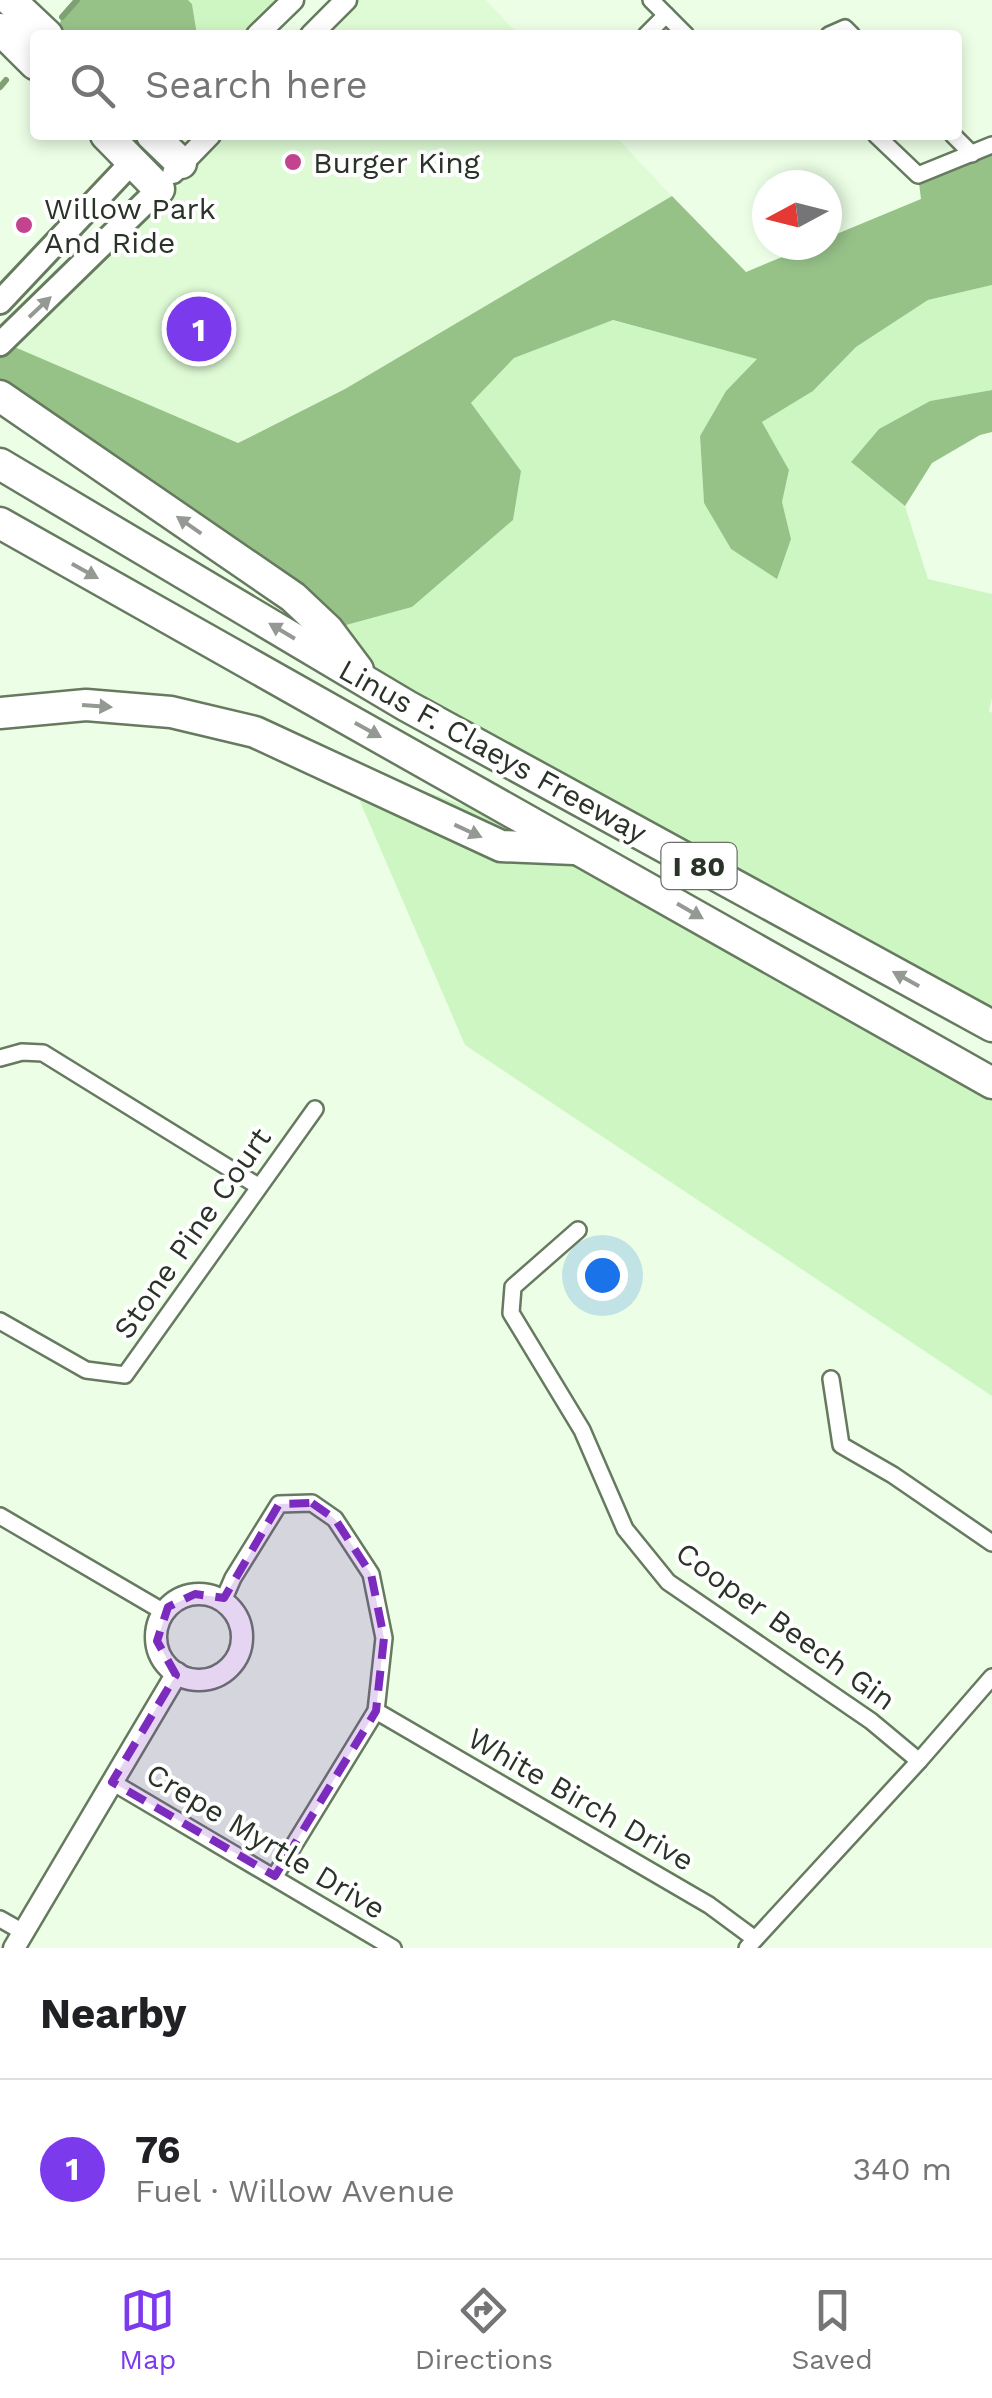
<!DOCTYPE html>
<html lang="en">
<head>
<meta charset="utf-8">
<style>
	body { margin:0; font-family:"Work Sans",sans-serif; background:#f6f6f6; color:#202124 }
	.compass { position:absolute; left:752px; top:170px; width:90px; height:90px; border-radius:50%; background:#fff; box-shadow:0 5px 15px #0003; rotate:263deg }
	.you { position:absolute; left:602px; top:1275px; width:35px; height:35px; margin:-25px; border:8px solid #fff; border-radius:50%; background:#1a73e8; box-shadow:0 0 0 15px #1a73e833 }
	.badge { display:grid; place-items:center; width:65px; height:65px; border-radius:50%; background:#7c3aed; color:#fff; font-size:32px; font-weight:700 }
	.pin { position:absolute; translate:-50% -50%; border:5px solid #fff; box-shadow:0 2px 10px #0006 }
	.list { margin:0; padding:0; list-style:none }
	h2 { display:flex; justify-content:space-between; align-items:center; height:130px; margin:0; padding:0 40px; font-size:42px }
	h2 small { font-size:32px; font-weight:400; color:#757577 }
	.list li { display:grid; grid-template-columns:65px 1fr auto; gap:30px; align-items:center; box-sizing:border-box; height:180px; padding:0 40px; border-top:2px solid #e0e0e0 }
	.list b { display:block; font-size:38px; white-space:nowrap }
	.list p { margin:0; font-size:32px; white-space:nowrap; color:#757577 }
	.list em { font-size:32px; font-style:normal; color:#757577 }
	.icon { flex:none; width:55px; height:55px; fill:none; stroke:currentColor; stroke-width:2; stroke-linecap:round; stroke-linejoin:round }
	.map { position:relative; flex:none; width:992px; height:1948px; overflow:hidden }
	.search { position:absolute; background:#fff; box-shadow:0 5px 15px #0003; left:30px; right:30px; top:30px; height:110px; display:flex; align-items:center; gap:25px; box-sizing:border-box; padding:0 35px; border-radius:10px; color:#757577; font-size:38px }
	.sheet { height:310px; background:#fff }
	nav { display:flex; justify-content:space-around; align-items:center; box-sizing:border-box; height:140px; border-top:2px solid #e0e0e0; background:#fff; font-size:28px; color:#757577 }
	nav a { display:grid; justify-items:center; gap:5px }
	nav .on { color:#7c3aed }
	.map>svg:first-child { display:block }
	.built { fill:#defbd5 }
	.green { fill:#cef6c2 }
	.forest { fill:#96c288 }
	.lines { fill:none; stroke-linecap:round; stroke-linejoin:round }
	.stream { stroke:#7ea073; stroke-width:6 }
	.minor-casing { stroke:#667a5f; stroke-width:20 }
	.tertiary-casing { stroke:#667a5f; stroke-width:25 }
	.secondary-casing { stroke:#667a5f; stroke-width:28 }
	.motorway-casing { stroke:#667a5f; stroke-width:35 }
	.minor { stroke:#fff; stroke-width:15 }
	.tertiary { stroke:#fff; stroke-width:20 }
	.secondary { stroke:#fff; stroke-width:22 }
	.motorway { stroke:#fff; stroke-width:30 }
	.oneway { fill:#949993 }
	.marked { fill:#7b2cbf; fill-opacity:0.2; stroke:#7b2cbf; stroke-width:8; stroke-dasharray:20 12; stroke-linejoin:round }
	.poi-dot { fill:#c3438e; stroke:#fff; stroke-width:4 }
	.labels { text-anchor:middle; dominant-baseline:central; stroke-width:8; stroke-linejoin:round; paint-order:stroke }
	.shield { fill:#fff; stroke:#6a7068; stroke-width:2.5 }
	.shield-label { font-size:28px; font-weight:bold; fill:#2a3327 }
	.poi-label { font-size:30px; fill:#2a3327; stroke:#fff; text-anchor:start }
	.street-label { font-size:30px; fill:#2a3327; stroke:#fff }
</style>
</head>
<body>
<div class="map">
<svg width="992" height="1948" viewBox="0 0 992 1948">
	<rect width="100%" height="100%" fill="#ecffe6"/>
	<g class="built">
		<polygon points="347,0 486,0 519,35 311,35"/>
		<polygon points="210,135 614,135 672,196 345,389 237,443 3,342"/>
	</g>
	<g class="green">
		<polygon points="188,0 293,0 257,35 197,35 192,4"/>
		<polygon points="992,285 992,390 930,401 879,429 851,462 905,506 928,579 992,594 992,698 989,711 992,713 992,1026 407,706 328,630 412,607 521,471 471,403 514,358 612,320 758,359 726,391 700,436 704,503 731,549 791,539 782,502 789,470 762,422 813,391 856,347 928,300"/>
		<polygon points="343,762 586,849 992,1083 992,1396 465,1045"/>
	</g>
	<g class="forest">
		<polygon points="77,0 188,0 192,4 197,35 56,35 62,17"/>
		<polygon points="992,145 992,285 928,300 856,347 813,391 762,422 789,470 782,502 791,539 777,579 731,549 704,503 700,436 726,391 757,359 613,320 514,358 471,403 521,471 513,520 412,607 328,630 0,398 0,344 3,342 238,443 345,389 672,196 746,272 811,245 827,245 827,238 921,199 918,175"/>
		<polygon points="992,390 992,432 980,435 932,463 905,506 851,462 879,429 930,401"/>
	</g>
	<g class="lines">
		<g class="stream">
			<polyline points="62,17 77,0"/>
			<polyline points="0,87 6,80"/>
		</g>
		<defs>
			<g id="minor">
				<polyline points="651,0 686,35"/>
				<polyline points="646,35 666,15"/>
				<polyline points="829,35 845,28 852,35"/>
				<polyline points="876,135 918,175 992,145"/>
				<polyline points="953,135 972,154"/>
				<polyline points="0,1058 22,1052 43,1053 258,1186"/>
				<polyline points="578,1230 513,1287 511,1313 582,1430 625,1529 668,1582 871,1721 919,1761"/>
				<polyline points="0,1321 86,1370 125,1375 315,1109"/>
				<polyline points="831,1379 841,1445 893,1475 992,1543"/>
				<polyline points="0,1516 164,1612"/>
				<polyline points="223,1601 233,1578 279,1504 312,1503 335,1519 371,1574 384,1638 376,1711 275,1876"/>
				<polyline points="376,1711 709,1905 755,1939"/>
				<polyline points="112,1782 393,1948"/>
				<polyline points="0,1919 23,1932"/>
				<polyline points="747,1948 919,1761 992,1677"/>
			</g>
			<g id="tertiary">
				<polyline points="257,35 293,0"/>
				<polyline points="311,35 346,0"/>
				<polyline points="173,173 210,135"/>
				<circle cx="199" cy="1637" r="43"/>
				<polyline points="14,1948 177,1673"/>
			</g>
			<g id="secondary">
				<polyline points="0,302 132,162"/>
				<polyline points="0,344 159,189"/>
			</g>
			<g id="motorway">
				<polyline points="10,0 47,35"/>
				<polyline points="0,29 35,64"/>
				<polyline points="106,135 159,189"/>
				<polyline points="152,135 181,163"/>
				<polyline points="0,396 293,597 328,630 358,670"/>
				<polyline points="0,464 407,706 992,1026"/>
				<polyline points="0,523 992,1083"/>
				<polyline points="0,713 86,705 171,712 255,732 501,846 574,849"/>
			</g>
		</defs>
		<use href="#minor" class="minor-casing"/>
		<use href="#tertiary" class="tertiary-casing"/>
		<use href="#secondary" class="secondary-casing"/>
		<use href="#motorway" class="motorway-casing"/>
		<use href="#minor" class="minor"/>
		<use href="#tertiary" class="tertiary"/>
		<use href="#secondary" class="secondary"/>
		<use href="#motorway" class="motorway"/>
	</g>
	<defs><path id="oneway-solid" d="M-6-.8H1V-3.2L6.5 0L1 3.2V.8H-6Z" transform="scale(2.5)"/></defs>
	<g class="oneway">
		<use href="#oneway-solid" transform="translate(40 307) rotate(-43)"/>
		<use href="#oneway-solid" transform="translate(189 525) rotate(-145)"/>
		<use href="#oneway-solid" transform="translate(85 571) rotate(29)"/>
		<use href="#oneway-solid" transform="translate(282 631) rotate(-149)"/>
		<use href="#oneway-solid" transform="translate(97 706) rotate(4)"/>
		<use href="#oneway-solid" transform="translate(368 730) rotate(29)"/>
		<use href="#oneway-solid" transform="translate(468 831) rotate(25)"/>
		<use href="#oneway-solid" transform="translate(690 911) rotate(30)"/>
		<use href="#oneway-solid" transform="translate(906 979) rotate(-151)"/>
	</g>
	<path class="marked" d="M312,1503L335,1519L371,1574L384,1638L376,1711L275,1876L112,1782L176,1675L157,1641L168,1607L195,1594L224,1598L279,1504Z"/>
	<g class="poi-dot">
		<circle cx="293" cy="162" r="10"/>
		<circle cx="24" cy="225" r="10"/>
	</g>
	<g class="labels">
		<rect class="shield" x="661.5" y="843" width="75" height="46" rx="8"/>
		<g class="shield-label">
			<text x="699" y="866">I 80</text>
		</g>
		<g class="poi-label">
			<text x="313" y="162">Burger King</text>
			<text x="44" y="208">Willow Park<tspan x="44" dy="34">And Ride</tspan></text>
		</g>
		<g class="street-label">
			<text transform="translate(493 751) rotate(29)">Linus F. Claeys Freeway</text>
			<text transform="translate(192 1233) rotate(-55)">Stone Pine Court</text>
			<text transform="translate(786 1626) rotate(36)">Cooper Beech Gin</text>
			<text transform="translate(581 1799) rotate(30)">White Birch Drive</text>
			<text transform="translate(266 1841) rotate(31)">Crepe Myrtle Drive</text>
		</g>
	</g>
</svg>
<svg class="compass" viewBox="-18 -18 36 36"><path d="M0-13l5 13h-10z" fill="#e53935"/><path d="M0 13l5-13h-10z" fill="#757577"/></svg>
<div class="you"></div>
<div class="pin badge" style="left:199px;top:329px">1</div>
<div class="search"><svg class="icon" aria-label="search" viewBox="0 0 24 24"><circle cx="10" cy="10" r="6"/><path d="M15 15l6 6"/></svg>Search here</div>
</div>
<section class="sheet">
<h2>Nearby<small></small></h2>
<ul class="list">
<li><span class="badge">1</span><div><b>76</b><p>Fuel · Willow Avenue</p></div><em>340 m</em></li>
</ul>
</section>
<nav>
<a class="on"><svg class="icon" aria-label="map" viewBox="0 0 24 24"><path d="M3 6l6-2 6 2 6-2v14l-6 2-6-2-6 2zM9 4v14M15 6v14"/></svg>Map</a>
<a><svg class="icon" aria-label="directions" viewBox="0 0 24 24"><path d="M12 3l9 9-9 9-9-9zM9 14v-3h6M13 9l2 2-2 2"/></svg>Directions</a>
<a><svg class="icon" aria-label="saved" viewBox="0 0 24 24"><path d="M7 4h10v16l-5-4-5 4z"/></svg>Saved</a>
</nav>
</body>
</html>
